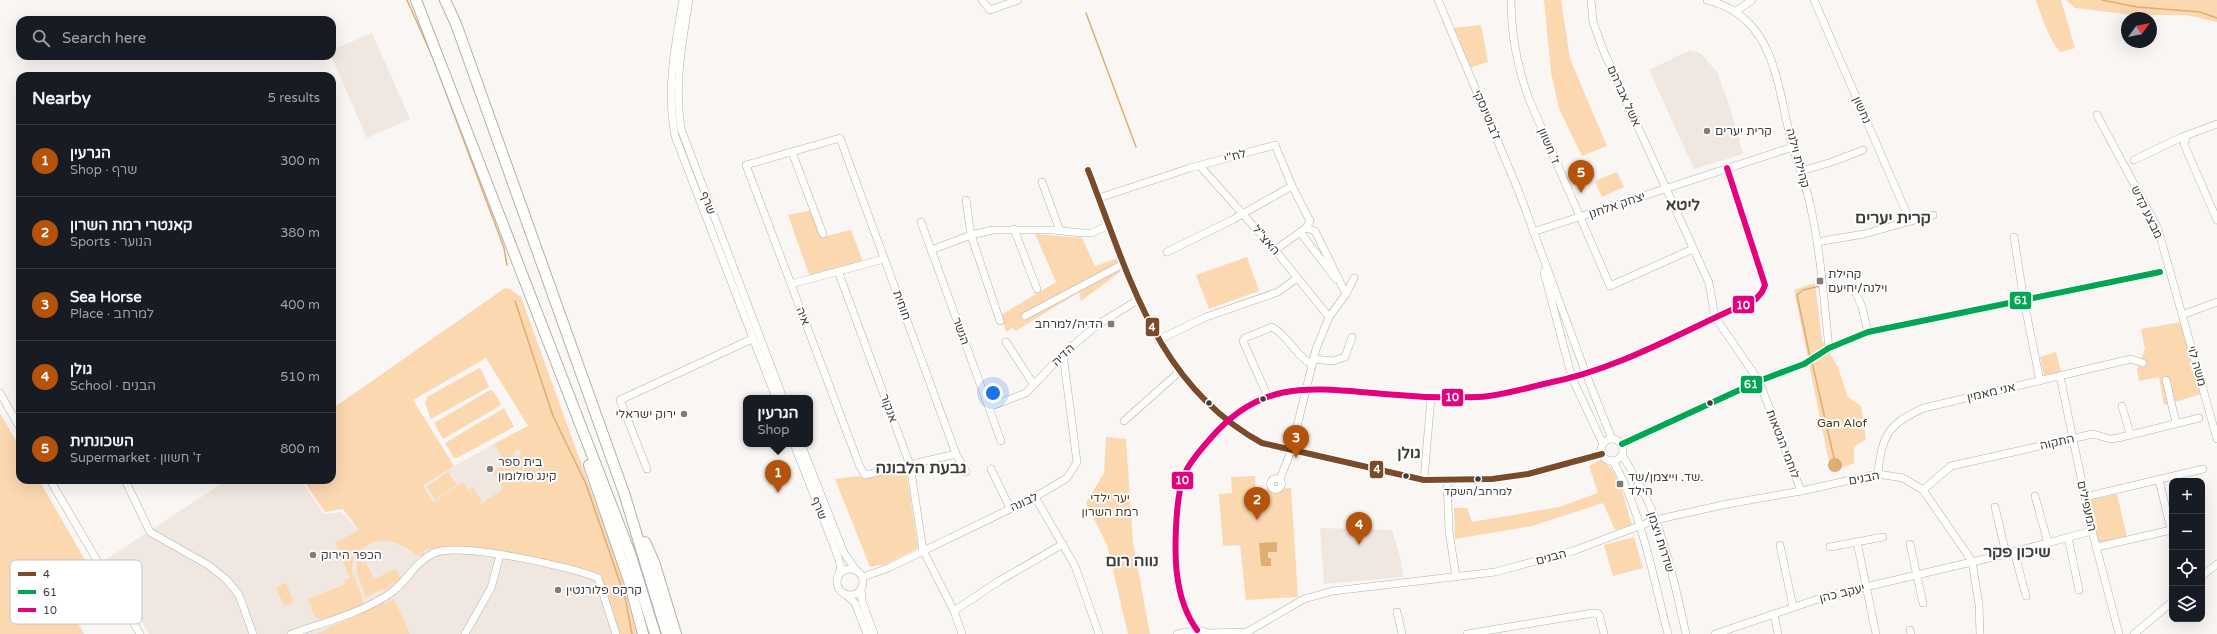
<!DOCTYPE html>
<html lang="en">
<head>
<meta charset="utf-8">
<style>
	body { margin:0; font-family:"Varela Round","Noto Sans Hebrew",sans-serif; background:#242831; color:#f1f3f6 }
	.controls { position:absolute; right:12px; bottom:12px; display:grid; overflow:hidden; border-radius:8px; box-shadow:0 4px 16px #0002 }
	.controls button { width:36px; height:36px; display:grid; place-items:center; padding:0; border:0; border-bottom:1px solid #363941; background:#171b24; color:#f1f3f6; font:20px sans-serif }
	.compass { position:absolute; left:2121px; top:12px; width:36px; height:36px; border-radius:50%; background:#171b24; box-shadow:0 4px 16px #0002; rotate:57deg }
	.you { position:absolute; left:993px; top:393px; width:14px; height:14px; margin:-10px; border:3px solid #fff; border-radius:50%; background:#1a73e8; box-shadow:0 0 0 6px #1a73e833 }
	.badge { display:grid; place-items:center; width:26px; height:26px; border-radius:50%; background:#b45309; color:#fff; font-size:13px; font-weight:700 }
	.pin { position:absolute; translate:-50% -33px; filter:drop-shadow(0 1px 2px #0008) }
	.pin::after { content:''; position:absolute; top:21px; width:14px; height:12px; background:inherit; clip-path:polygon(0 0,100% 0,50% 100%) }
	.popup { position:absolute; left:743px; top:395px; width:70px; height:52px; box-sizing:border-box; display:grid; place-content:center; border-radius:8px; background:#171b24; filter:drop-shadow(0 1px 3px #0005); font-size:13px; white-space:nowrap; color:#9ea1a6 }
	.popup b { font-size:15px; color:#f1f3f6 }
	.popup::after { content:''; position:absolute; left:50%; top:100%; margin-left:-8px; border:8px solid transparent; border-top-color:#171b24 }
	.list { margin:0; padding:0; list-style:none }
	h2 { display:flex; justify-content:space-between; align-items:center; height:52px; margin:0; padding:0 16px; font-size:17px }
	h2 small { font-size:13px; font-weight:400; color:#9ea1a6 }
	.list li { display:grid; grid-template-columns:26px 1fr auto; gap:12px; align-items:center; box-sizing:border-box; height:72px; padding:0 16px; border-top:1px solid #363941 }
	.list b { display:block; font-size:15px; white-space:nowrap }
	.list p { margin:0; font-size:13px; white-space:nowrap; color:#9ea1a6 }
	.list em { font-size:13px; font-style:normal; color:#9ea1a6 }
	.icon { flex:none; width:22px; height:22px; fill:none; stroke:currentColor; stroke-width:2; stroke-linecap:round; stroke-linejoin:round }
	.map { position:relative; flex:none; width:2217px; height:634px; overflow:hidden }
	.search { position:absolute; background:#171b24; box-shadow:0 4px 16px #0002; left:16px; top:16px; width:320px; height:44px; display:flex; align-items:center; gap:10px; box-sizing:border-box; padding:0 14px; border-radius:12px; color:#9ea1a6; font-size:15px }
	.panel { position:absolute; background:#171b24; box-shadow:0 4px 16px #0002; left:16px; top:72px; width:320px; height:412px; border-radius:12px }
	.map>svg:first-child { display:block }
	.built { fill:#f0e8e0 }
	.green { fill:#fbd8b0; fill-rule:evenodd }
	.water { fill:#deae72 }
	.lines { fill:none; stroke-linecap:round; stroke-linejoin:round }
	.stream { stroke:#deae72; stroke-width:1.5 }
	.minor-casing { stroke:#b3b1ae; stroke-width:8 }
	.highway-casing { stroke:#b3b1ae; stroke-width:12 }
	.minor { stroke:#fefefd; stroke-width:7 }
	.highway { stroke:#fefefd; stroke-width:10 }
	.bus-1-casing { stroke:#fff; stroke-width:9 }
	.bus-2-casing { stroke:#fff; stroke-width:9 }
	.bus-3-casing { stroke:#fff; stroke-width:9 }
	.bus-1 { stroke:#7a4b2a; stroke-width:6 }
	.bus-2 { stroke:#00a651; stroke-width:6 }
	.bus-3 { stroke:#e5007d; stroke-width:6 }
	.poi-dot { fill:#7f7d7a; stroke:#fff; stroke-width:1.5 }
	.bus-dot { fill:#3e3c39; stroke:#fff; stroke-width:1.5 }
	.labels { text-anchor:middle; dominant-baseline:central; stroke-width:4; stroke-linejoin:round; paint-order:stroke }
	.bus-label { font-size:11px; fill:#3e3c39; stroke:#fff }
	.street-label { font-size:12px; fill:#3e3c39; stroke:#fff }
	.poi-label { font-size:12px; fill:#3e3c39; stroke:#fff; text-anchor:start }
	.park-label { font-size:12px; fill:#553816; stroke:#fff }
	.district-label { font-size:16px; font-weight:bold; fill:#3e3c39; stroke:#fff }
	.key { fill:#fff; stroke:#c5c4c4; stroke-width:1 }
	.key-label { font-size:11px; fill:#3e3c39 }
	.line-badge { stroke:#fff; stroke-width:1.5 }
	.badge-label { font-size:11px; text-anchor:middle; font-weight:bold; fill:#fff }
</style>
</head>
<body>
<div class="map">
<svg width="2217" height="634" viewBox="0 0 2217 634">
	<rect width="100%" height="100%" fill="#f9f6f3"/>
	<g class="built">
		<polygon points="372,33 410,119 367,138 331,56 332,50"/>
		<polygon points="1690,50 1700,53 1717,72 1730,107 1743,154 1694,169 1649,70"/>
		<polygon points="514,433 531,471 478,506 433,502 423,487 454,466"/>
		<polygon points="227,480 301,480 324,514 341,512 359,530 422,550 443,546 492,551 599,573 618,634 149,634 105,560"/>
		<polygon points="1320,528 1392,530 1401,560 1403,577 1324,584"/>
	</g>
	<g class="green">
		<polygon points="1544,0 1561,0 1570,59 1607,146 1582,156 1559,109 1551,72"/>
		<path d="M2036,0H2061L2075,48L2060,52C2048,37 2042,18 2036,0Z"/>
		<polygon points="2066,0 2217,0 2217,22 2186,15 2132,15 2075,8"/>
		<polygon points="1481,25 1488,62 1469,68 1453,28"/>
		<polygon points="1617,172 1624,187 1602,197 1595,181"/>
		<polygon points="812,210 822,237 851,230 863,262 810,277 788,215"/>
		<polygon points="1035,234 1082,238 1095,266 1118,258 1120,272 1081,301 1079,292 1016,331 1013,328 1006,332 1001,315 1056,282"/>
		<polygon points="1247,257 1259,291 1209,309 1196,275"/>
		<polygon points="1815,283 1822,340 1837,365 1848,397 1861,406 1866,439 1854,447 1854,463 1831,472 1794,290"/>
		<path d="M505,288L510,289L521,297L619,568L637,634H618L599,573C544,562 479,541 423,550L426,555L417,556C395,537 374,534 353,557L352,572L363,599L362,605C348,610 329,623 315,617L308,599L346,584L344,580L350,578L335,543L359,530L343,509L325,512L303,480H332V409ZM486,358L528,426L494,444L505,461L515,454L514,452L518,449L522,454L493,472L503,489L479,505L463,482L433,502L423,486L454,466L413,400Z"/>
		<polygon points="2181,322 2202,394 2164,405 2159,377 2139,381 2137,369 2145,349 2141,329"/>
		<polygon points="2056,352 2061,372 2044,376 2040,357"/>
		<polygon points="479,368 481,369 489,387 431,419 425,403 427,397"/>
		<polygon points="490,390 493,391 501,404 500,406 443,439 434,423"/>
		<polygon points="504,408 514,427 457,458 454,458 445,443"/>
		<polygon points="0,413 20,448 20,480 39,480 93,574 72,586 65,593 65,600 84,634 0,634"/>
		<polygon points="1106,437 1126,439 1133,543 1150,634 1128,634 1107,545 1086,503 1104,473"/>
		<path d="M1602,459C1621,474 1625,503 1632,525L1615,530L1603,503L1532,526L1455,539L1454,508H1467L1472,522L1559,507L1598,493L1589,466Z"/>
		<polygon points="906,469 918,548 886,564 870,567 835,479 858,476 868,478"/>
		<polygon points="448,472 457,485 435,499 427,486"/>
		<polygon points="1255,476 1256,490 1291,488 1298,597 1246,600 1240,545 1223,546 1219,494 1232,493 1231,477"/>
		<polygon points="473,487 482,501 478,504 469,490"/>
		<polygon points="2117,494 2127,537 2099,543 2089,500"/>
		<polygon points="1634,537 1643,568 1613,576 1604,545"/>
		<polygon points="357,557 363,563 366,562 374,579 396,569 401,579 384,591 382,589 366,597 357,573"/>
		<polygon points="286,583 294,602 284,606 276,587"/>
		<polygon points="394,599 410,634 317,634 383,601 384,604"/>
	</g>
	<g class="water">
		<circle cx="1835" cy="465" r="7"/>
		<polygon points="1277,542 1277,552 1268,552 1268,558 1271,558 1271,566 1261,566 1259,543"/>
	</g>
	<g class="lines">
		<g class="stream">
			<polyline points="407,0 433,58 504,248 507,265"/>
			<polyline points="2102,0 2137,7 2200,12 2217,18"/>
			<polyline points="1086,13 1136,147"/>
			<polyline points="515,301 553,416 586,484 625,597 632,634"/>
			<polyline points="1810,357 1797,295 1803,290 1820,286"/>
			<polyline points="1812,362 1834,458"/>
		</g>
		<defs>
			<g id="minor">
				<path d="M683,0C675,46 666,90 675,136L776,398"/>
				<path d="M689,0C682,44 674,85 681,129L783,398"/>
				<polyline points="982,0 990,10 1018,0"/>
				<polyline points="1438,0 1519,192 1586,374 1612,439"/>
				<path d="M1511,0C1511,34 1517,66 1529,99L1610,286L1693,249"/>
				<polyline points="1591,0 1593,22 1604,52 1709,283 1715,317 1759,381 1801,491"/>
				<path d="M1707,0C1778,17 1777,91 1793,148C1799,168 1807,188 1811,209C1821,254 1824,302 1829,348"/>
				<polyline points="1814,0 1910,221"/>
				<polyline points="1736,11 1752,0"/>
				<polyline points="2097,115 2158,229 2217,439"/>
				<polyline points="2186,137 2184,144 2217,220"/>
				<polyline points="792,152 823,234"/>
				<polyline points="2134,160 2182,137 2217,124"/>
				<polyline points="1200,166 1275,250 1329,317"/>
				<path d="M1088,170C1129,275 1156,385 1262,443L1424,480L1492,479L1528,474L1602,454"/>
				<polyline points="1801,171 1832,162 1863,150"/>
				<polyline points="1042,182 1060,231"/>
				<polyline points="1099,198 1190,168 1275,145 1292,186 1232,220 1167,252"/>
				<polyline points="966,200 971,235 1000,321"/>
				<polyline points="921,222 1001,441"/>
				<polyline points="1306,228 1315,231 1346,294"/>
				<polyline points="1014,229 1037,289"/>
				<polyline points="1300,232 1336,279"/>
				<polyline points="1533,232 1793,147"/>
				<polyline points="2014,237 2024,301 2040,381"/>
				<polyline points="1817,242 1864,234 1933,215"/>
				<polyline points="931,250 971,235 993,230 1052,230 1082,233 1092,233 1109,225"/>
				<polyline points="1275,250 1306,228 1310,221 1292,186"/>
				<polyline points="838,271 910,465 923,550 954,611 962,634"/>
				<polyline points="1544,272 1572,378 1603,444"/>
				<polyline points="791,284 884,259"/>
				<polyline points="1855,291 1862,307 1868,332"/>
				<polyline points="2182,315 2217,302"/>
				<polyline points="1025,316 1123,264"/>
				<polyline points="1158,340 1206,317 1278,292 1297,278"/>
				<polyline points="1006,342 1034,385"/>
				<polyline points="1313,359 1333,361 1345,357 1352,337"/>
				<polyline points="2060,376 2092,531 2119,634"/>
				<polyline points="2166,380 2176,423"/>
				<polyline points="0,393 20,428"/>
				<path d="M1268,397L1243,341L1245,338L1272,327C1289,336 1295,356 1312,364"/>
				<polyline points="2122,406 2130,434"/>
				<polyline points="989,407 1026,393 1063,354 1097,325 1138,300"/>
				<polyline points="1124,421 1179,372"/>
				<circle cx="1612" cy="450" r="11"/>
				<polyline points="794,444 837,554 841,568 839,573"/>
				<polyline points="801,444 844,553 856,570"/>
				<polyline points="1622,444 1759,381 1804,364 1829,348 1868,332 2160,272"/>
				<polyline points="956,454 865,475 860,467 746,165 840,138 956,454 966,472"/>
				<path d="M1622,455C1632,471 1642,487 1649,504C1667,545 1676,590 1686,634"/>
				<path d="M1613,461C1642,512 1653,578 1668,634"/>
				<polyline points="647,469 620,400 752,339"/>
				<polyline points="991,469 1010,508"/>
				<path d="M1878,474C1881,436 1889,423 1924,408L2131,359L2143,363"/>
				<circle cx="1276" cy="484" r="5.5"/>
				<polyline points="1280,479 1291,451 1316,349 1329,317 1346,294 1354,278"/>
				<polyline points="1447,479 1449,531 1456,577"/>
				<polyline points="50,480 140,634"/>
				<polyline points="125,480 150,532 208,565 227,580 239,595 253,634"/>
				<polyline points="1424,480 1431,397"/>
				<polyline points="1923,490 1951,466 2093,434 2110,439 2118,438 2199,418"/>
				<polyline points="2035,496 2048,543"/>
				<polyline points="1035,497 1075,566 1099,634"/>
				<polyline points="2085,497 2203,469"/>
				<polyline points="1995,507 2006,554"/>
				<polyline points="2068,537 2079,590"/>
				<polyline points="1857,542 1876,634"/>
				<polyline points="1910,544 1923,603"/>
				<polyline points="1780,545 1793,607"/>
				<polyline points="1830,547 1883,537"/>
				<polyline points="2097,547 2171,530 2159,480"/>
				<polyline points="2014,551 2026,596"/>
				<circle cx="850" cy="582" r="13"/>
				<polyline points="2202,576 2217,564"/>
				<polyline points="863,577 888,568 1035,497 1067,478 1077,462 1063,354"/>
				<polyline points="861,589 862,601 874,634"/>
				<polyline points="846,595 855,603 867,634"/>
				<polyline points="954,611 999,581 1063,544"/>
				<polyline points="1397,612 1402,634"/>
				<polyline points="1774,614 1778,634"/>
				<path d="M1197,630C1173,597 1174,551 1177,512C1180,475 1186,466 1210,439C1262,378 1312,388 1384,394C1415,397 1447,398 1478,397C1501,396 1526,388 1548,383C1621,369 1688,328 1756,299L1762,292L1765,285L1727,168"/>
				<polyline points="1910,630 1911,634"/>
				<path d="M291,634C322,623 365,612 392,592C407,581 416,561 434,553C460,542 569,566 598,578L616,634"/>
				<polyline points="465,634 491,588 500,555"/>
				<polyline points="1177,634 1197,630 1209,633 1247,632 1304,599 1333,591 1495,572 1573,551 1655,520 1727,504 1801,491 1878,474 1903,478 1923,490 1972,561 1979,605 1980,634"/>
				<polyline points="1467,634 1593,613 1599,614 1604,634"/>
				<polyline points="1715,634 1827,596 2006,554 2092,531"/>
				<polyline points="2134,634 2172,602"/>
			</g>
			<g id="highway">
				<polyline points="416,0 630,553 655,634"/>
				<polyline points="445,0 456,24 624,493 667,634"/>
				<polyline points="589,465 629,581 643,634"/>
				<polyline points="645,542 654,562 676,634"/>
			</g>
		</defs>
		<use href="#minor" class="minor-casing"/>
		<use href="#highway" class="highway-casing"/>
		<use href="#minor" class="minor"/>
		<use href="#highway" class="highway"/>
		<defs>
			<path id="bus-1" d="M1088,170C1129,275 1156,385 1262,443L1424,480L1492,479L1528,474L1602,454"/>
			<polyline id="bus-2" points="1622,444 1759,381 1804,364 1829,348 1868,332 2160,272"/>
			<path id="bus-3" d="M1197,630C1173,597 1174,551 1177,512C1180,475 1186,466 1210,439C1262,378 1312,388 1384,394C1415,397 1447,398 1478,397C1501,396 1526,388 1548,383C1621,369 1688,328 1756,299L1762,292L1765,285L1727,168"/>
		</defs>
		<use href="#bus-1" class="bus-1-casing"/>
		<use href="#bus-2" class="bus-2-casing"/>
		<use href="#bus-3" class="bus-3-casing"/>
		<use href="#bus-1" class="bus-1"/>
		<use href="#bus-2" class="bus-2"/>
		<use href="#bus-3" class="bus-3"/>
	</g>
	<g class="poi-dot">
		<circle cx="1707" cy="131" r="4"/>
		<rect x="1816" y="277" width="8" height="8" rx="2"/>
		<rect x="1107" y="320" width="8" height="8" rx="2"/>
		<circle cx="684" cy="414" r="4"/>
		<circle cx="490" cy="469" r="4"/>
		<rect x="1616" y="480" width="8" height="8" rx="2"/>
		<circle cx="313" cy="555" r="4"/>
		<circle cx="558" cy="590" r="4"/>
	</g>
	<g class="bus-dot">
		<circle cx="1263" cy="399" r="3.5"/>
		<circle cx="1209" cy="403" r="3.5"/>
		<circle cx="1710" cy="403" r="3.5"/>
		<circle cx="1406" cy="476" r="3.5"/>
		<circle cx="1478" cy="479" r="3.5"/>
	</g>
	<g class="labels">
		<g class="bus-label">
			<text x="1478" y="491">למרחב/השקד</text>
		</g>
		<g class="street-label">
			<text transform="translate(1624 96) rotate(66)">אשל אברהם</text>
			<text transform="translate(1862 110) rotate(66)">נחשון</text>
			<text transform="translate(1487 115) rotate(67)">ז'בוטינסקי</text>
			<text transform="translate(1549 146) rotate(67)">ז' חשוון</text>
			<text transform="translate(1235 156) rotate(-16)">לח"י</text>
			<text transform="translate(1798 158) rotate(75)">קהילת וילנה</text>
			<text transform="translate(708 203) rotate(69)">שרף</text>
			<text transform="translate(1617 205) rotate(-19)">יצחק אלחנן</text>
			<text transform="translate(2147 212) rotate(64)">מבצע קדש</text>
			<text transform="translate(1266 240) rotate(49)">האצ"ל</text>
			<text transform="translate(902 305) rotate(70)">חוחית</text>
			<text transform="translate(803 316) rotate(69)">איה</text>
			<text transform="translate(961 331) rotate(70)">הנשר</text>
			<text transform="translate(1063 355) rotate(-44)">הדיה</text>
			<text transform="translate(2197 366) rotate(74)">משה לוי</text>
			<text transform="translate(1991 392) rotate(-13)">אני מאמין</text>
			<text transform="translate(889 408) rotate(70)">אנקור</text>
			<text transform="translate(2057 442) rotate(-13)">התקוה</text>
			<text transform="translate(1783 444) rotate(69)">לוחמי הגטאות</text>
			<text transform="translate(1864 478) rotate(-10)">הבנים</text>
			<text transform="translate(1024 502) rotate(-24)">לבונה</text>
			<text transform="translate(2087 506) rotate(77)">המעפילים</text>
			<text transform="translate(819 508) rotate(68)">שרף</text>
			<text transform="translate(1661 542) rotate(72)">שדרות ויצמן</text>
			<text transform="translate(1551 557) rotate(-15)">הבנים</text>
			<text transform="translate(1842 593) rotate(-14)">יעקב כהן</text>
		</g>
		<g class="poi-label">
			<text x="1715" y="131">קרית יערים</text>
			<text x="1828" y="274">קהילת<tspan x="1828" dy="14">וילנה/יחיעם</tspan></text>
			<text x="1103" y="324" text-anchor="end">הדיה/למרחב</text>
			<text x="676" y="414" text-anchor="end">ירוק ישראלי</text>
			<text x="498" y="462">בית ספר<tspan x="498" dy="14">קינג סולומון</tspan></text>
			<text x="1628" y="477">שד. וייצמן/שד.<tspan x="1628" dy="14">הילד</tspan></text>
			<text x="321" y="555">הכפר הירוק</text>
			<text x="566" y="590">קרקס פלורנטין</text>
		</g>
		<g class="park-label">
			<text x="1842" y="423">Gan Alof</text>
			<text x="1110" y="498">יער ילדי<tspan x="1110" dy="14">רמת השרון</tspan></text>
		</g>
		<g class="district-label">
			<text x="1683" y="205">ליטא</text>
			<text x="1893" y="218">קרית יערים</text>
			<text x="1409" y="453">גולן</text>
			<text x="921" y="468">גבעת הלבונה</text>
			<text x="2017" y="552">שיכון פקר</text>
			<text x="1132" y="561">נווה רום</text>
		</g>
	</g>
	<rect x="10" y="560" width="132" height="64" rx="6" class="key"/>
	<rect x="18" y="572" width="18" height="4" fill="#7a4b2a"/>
	<rect x="18" y="590" width="18" height="4" fill="#00a651"/>
	<rect x="18" y="608" width="18" height="4" fill="#e5007d"/>
	<g class="key-label">
		<text x="43" y="578">4</text>
		<text x="43" y="596">61</text>
		<text x="43" y="614">10</text>
	</g>
	<g class="line-badge">
		<rect x="2009" y="291" width="23" height="19" rx="4" fill="#00a651"/>
		<rect x="1732" y="295" width="23" height="19" rx="4" fill="#e5007d"/>
		<rect x="1145" y="317" width="15" height="20" rx="4" fill="#7a4b2a"/>
		<rect x="1740" y="375" width="23" height="19" rx="4" fill="#00a651"/>
		<rect x="1441" y="388" width="23" height="19" rx="4" fill="#e5007d"/>
		<rect x="1369" y="460" width="15" height="19" rx="4" fill="#7a4b2a"/>
		<rect x="1171" y="471" width="23" height="19" rx="4" fill="#e5007d"/>
	</g>
	<g class="badge-label">
		<text x="2021" y="304">61</text>
		<text x="1743" y="309">10</text>
		<text x="1152" y="331">4</text>
		<text x="1751" y="388">61</text>
		<text x="1452" y="401">10</text>
		<text x="1377" y="473">4</text>
		<text x="1182" y="484">10</text>
	</g>
</svg>
<div class="controls">
<button>+</button>
<button>−</button>
<button><svg class="icon" aria-label="locate" viewBox="0 0 24 24"><circle cx="12" cy="12" r="6"/><path d="M12 2v4M12 18v4M2 12h4M18 12h4"/></svg></button>
<button><svg class="icon" aria-label="layers" viewBox="0 0 24 24"><path d="M12 4l9 5-9 5-9-5zM3 14l9 5 9-5"/></svg></button>
</div>
<svg class="compass" viewBox="-18 -18 36 36"><path d="M0-13l5 13h-10z" fill="#e53935"/><path d="M0 13l5-13h-10z" fill="#9ea1a6"/></svg>
<div class="you"></div>
<div class="pin badge" style="left:778px;top:493px">1</div>
<div class="popup"><b>הגרעין</b>Shop</div>
<div class="pin badge" style="left:1257px;top:520px">2</div>
<div class="pin badge" style="left:1296px;top:458px">3</div>
<div class="pin badge" style="left:1359px;top:545px">4</div>
<div class="pin badge" style="left:1581px;top:193px">5</div>
<div class="search"><svg class="icon" aria-label="search" viewBox="0 0 24 24"><circle cx="10" cy="10" r="6"/><path d="M15 15l6 6"/></svg>Search here</div>
<section class="panel">
<h2>Nearby<small>5 results</small></h2>
<ul class="list">
<li><span class="badge">1</span><div><b>הגרעין</b><p>Shop · שרף</p></div><em>300 m</em></li>
<li><span class="badge">2</span><div><b>קאנטרי רמת השרון</b><p>Sports · הנוער</p></div><em>380 m</em></li>
<li><span class="badge">3</span><div><b>Sea Horse</b><p>Place · למרחב</p></div><em>400 m</em></li>
<li><span class="badge">4</span><div><b>גולן</b><p>School · הבנים</p></div><em>510 m</em></li>
<li><span class="badge">5</span><div><b>השכונתית</b><p>Supermarket · ז' חשוון</p></div><em>800 m</em></li>
</ul>
</section>
</div>
</body>
</html>
